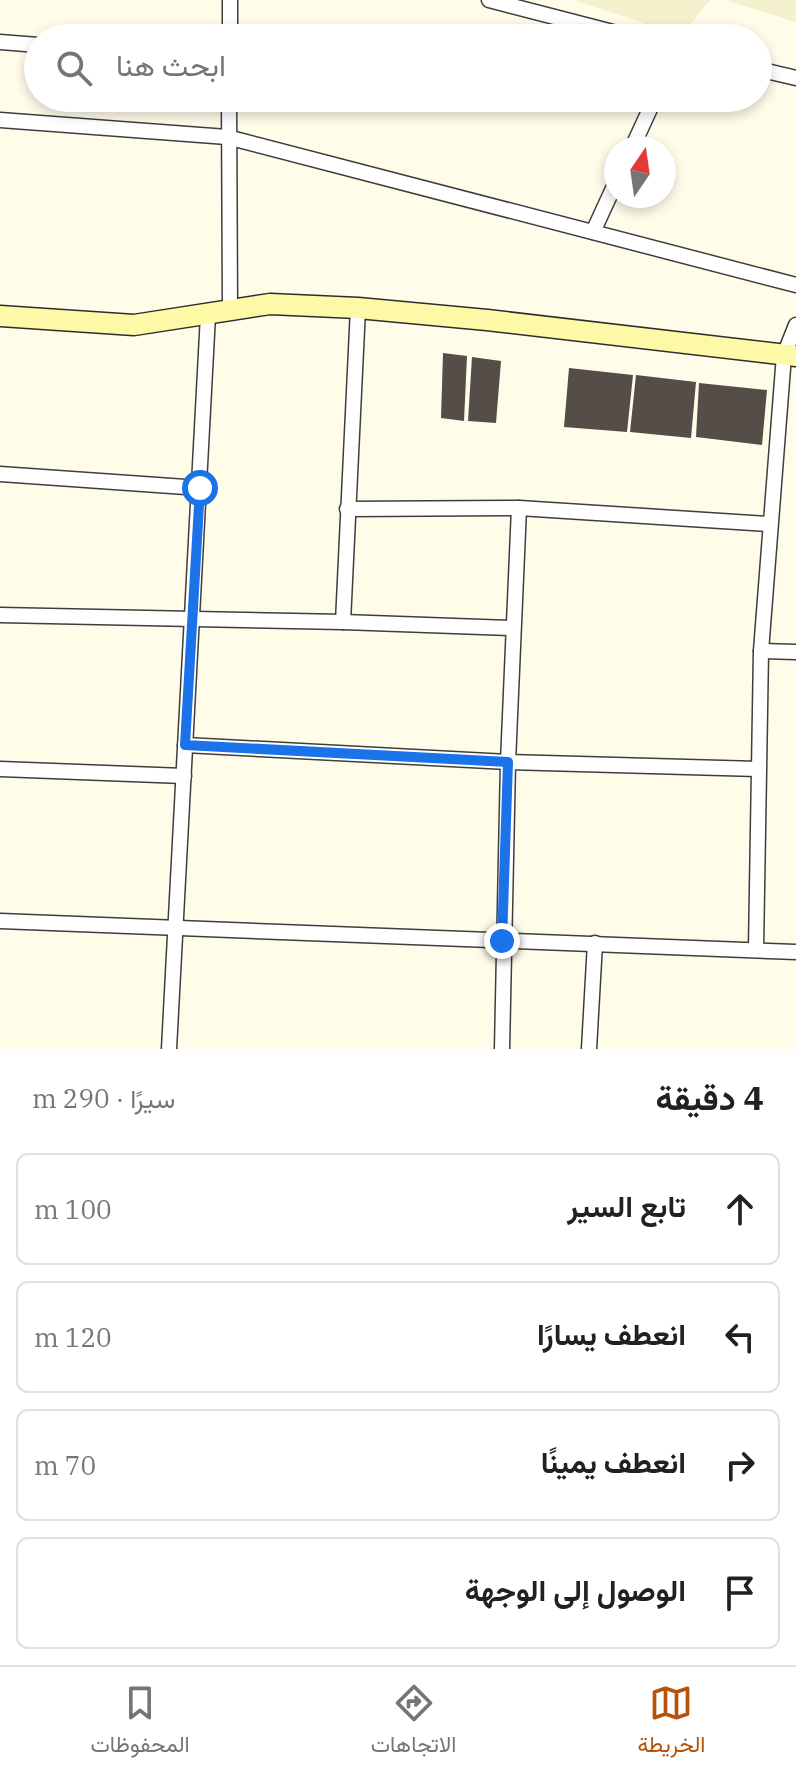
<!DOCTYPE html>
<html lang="ar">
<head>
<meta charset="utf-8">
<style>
	body { margin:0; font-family:"IBM Plex Serif",Vazirmatn,serif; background:#f2f2f2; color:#202124; direction:rtl }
	.compass { position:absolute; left:604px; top:136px; width:72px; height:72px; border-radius:50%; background:#fff; box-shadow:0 4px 12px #0003; rotate:13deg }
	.stop { position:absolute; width:24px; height:24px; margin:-18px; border:6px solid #1a73e8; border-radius:50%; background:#fff }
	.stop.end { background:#1a73e8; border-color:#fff; box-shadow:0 2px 8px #0008 }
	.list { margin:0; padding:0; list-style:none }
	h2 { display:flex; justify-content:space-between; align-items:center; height:104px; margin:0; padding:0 32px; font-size:34px }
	h2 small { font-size:26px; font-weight:400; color:#757577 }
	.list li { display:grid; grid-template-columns:52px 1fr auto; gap:24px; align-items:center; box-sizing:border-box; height:112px; margin:0 16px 16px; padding:0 16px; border:2px solid #e0e0e0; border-radius:12px }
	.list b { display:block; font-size:30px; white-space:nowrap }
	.list em { font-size:26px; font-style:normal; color:#757577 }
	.icon { flex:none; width:44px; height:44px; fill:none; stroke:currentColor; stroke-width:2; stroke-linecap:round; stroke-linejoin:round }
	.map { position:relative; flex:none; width:796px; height:1049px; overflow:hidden; direction:ltr }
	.search { position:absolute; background:#fff; box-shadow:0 4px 12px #0003; left:24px; right:24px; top:24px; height:88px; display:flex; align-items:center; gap:20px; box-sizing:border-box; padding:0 28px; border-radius:44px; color:#757577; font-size:30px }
	.sheet { height:616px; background:#fff }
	nav { display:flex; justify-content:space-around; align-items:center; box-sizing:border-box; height:112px; border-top:2px solid #e0e0e0; background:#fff; font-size:22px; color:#757577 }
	nav a { display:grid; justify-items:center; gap:4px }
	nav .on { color:#b45309 }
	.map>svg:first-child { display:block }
	.farmland { fill:#f3f2cc }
	.building { fill:#544d48 }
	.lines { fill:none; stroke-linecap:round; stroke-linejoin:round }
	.street-casing { stroke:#3e3e3e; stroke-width:17 }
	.secondary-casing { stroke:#2d2d2d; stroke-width:23 }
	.street { stroke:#fff; stroke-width:14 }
	.secondary { stroke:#fdf9a7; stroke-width:20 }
	.route { stroke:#1a73e8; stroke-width:10 }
</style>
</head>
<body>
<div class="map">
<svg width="796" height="1049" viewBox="0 0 796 1049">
	<rect width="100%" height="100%" fill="#fffcea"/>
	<g class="farmland">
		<polygon points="573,0 710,0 681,35"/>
		<polygon points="725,0 796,0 796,22"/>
	</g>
	<g class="building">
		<polygon points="443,353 467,356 464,421 441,418"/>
		<polygon points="472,357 501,361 496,423 468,421"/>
		<polygon points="569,368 633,375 627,432 564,427"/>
		<polygon points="636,375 696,382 691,438 630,432"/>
		<polygon points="699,383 767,390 762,445 696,437"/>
	</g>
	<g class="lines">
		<defs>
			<g id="street">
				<polyline points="230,0 230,38"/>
				<polyline points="489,0 636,38"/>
				<polyline points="0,42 38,45"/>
				<polyline points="758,69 796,78"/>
				<polyline points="229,98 230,310"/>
				<polyline points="0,120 227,137 796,285"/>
				<polyline points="632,148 655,98"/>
				<polyline points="593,232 616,182"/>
				<polyline points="0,474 200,488"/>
				<polyline points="347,509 519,508 769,524"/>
				<polyline points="0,615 343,622 513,628"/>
				<polyline points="343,622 358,308"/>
				<polyline points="761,651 796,652"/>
				<polyline points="185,745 508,762 758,769"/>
				<polyline points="0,769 184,776"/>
				<polyline points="0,921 796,952"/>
				<polyline points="756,949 761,651 784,355 796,325"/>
				<polyline points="169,1049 208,315"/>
				<polyline points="502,1049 508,762 519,508"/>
				<polyline points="589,1049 595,943"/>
			</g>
			<polyline id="secondary" points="0,316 134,325 270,304 358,308 487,320 796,356"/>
		</defs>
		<use href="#street" class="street-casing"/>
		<use href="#secondary" class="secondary-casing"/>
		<use href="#street" class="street"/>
		<use href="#secondary" class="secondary"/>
	</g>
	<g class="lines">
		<polyline class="route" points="200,488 185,745 508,762 502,941"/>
	</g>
</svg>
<svg class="compass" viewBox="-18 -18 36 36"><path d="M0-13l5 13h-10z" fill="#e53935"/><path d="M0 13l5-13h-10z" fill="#757577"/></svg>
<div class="stop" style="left:200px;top:488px"></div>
<div class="stop end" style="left:502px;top:941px"></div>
<div class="search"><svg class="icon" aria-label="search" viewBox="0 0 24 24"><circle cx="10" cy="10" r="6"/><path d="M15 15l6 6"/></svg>ابحث هنا</div>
</div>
<section class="sheet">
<h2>4 دقيقة<small>سيرًا · 290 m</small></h2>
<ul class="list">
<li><svg class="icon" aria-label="ahead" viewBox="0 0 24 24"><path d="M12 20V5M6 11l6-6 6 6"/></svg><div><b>تابع السير</b></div><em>100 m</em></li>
<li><svg class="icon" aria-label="left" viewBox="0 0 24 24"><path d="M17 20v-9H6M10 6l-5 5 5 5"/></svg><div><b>انعطف يسارًا</b></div><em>120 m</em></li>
<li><svg class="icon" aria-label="right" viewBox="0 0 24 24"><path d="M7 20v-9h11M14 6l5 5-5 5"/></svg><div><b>انعطف يمينًا</b></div><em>70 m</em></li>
<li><svg class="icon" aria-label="arrive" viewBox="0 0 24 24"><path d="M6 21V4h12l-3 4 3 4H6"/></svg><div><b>الوصول إلى الوجهة</b></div></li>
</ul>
</section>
<nav>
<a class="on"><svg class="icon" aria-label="map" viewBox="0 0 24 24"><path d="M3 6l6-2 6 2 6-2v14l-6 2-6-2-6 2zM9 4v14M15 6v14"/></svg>الخريطة</a>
<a><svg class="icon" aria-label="directions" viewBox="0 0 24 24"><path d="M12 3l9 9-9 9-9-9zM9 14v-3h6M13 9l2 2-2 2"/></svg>الاتجاهات</a>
<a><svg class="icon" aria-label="saved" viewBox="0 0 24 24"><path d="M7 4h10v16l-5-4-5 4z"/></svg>المحفوظات</a>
</nav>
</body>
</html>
